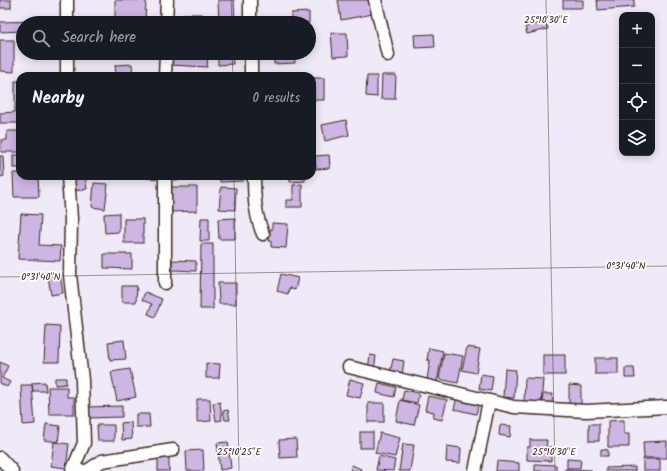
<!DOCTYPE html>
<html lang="en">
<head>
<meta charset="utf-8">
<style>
	body { margin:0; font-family:Kalam,sans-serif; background:#20242c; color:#f1f3f6 }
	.controls { position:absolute; right:12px; top:12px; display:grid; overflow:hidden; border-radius:8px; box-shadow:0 2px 10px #0003 }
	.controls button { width:36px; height:36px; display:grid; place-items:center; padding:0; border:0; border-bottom:1px solid #363941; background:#171b24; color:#f1f3f6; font:20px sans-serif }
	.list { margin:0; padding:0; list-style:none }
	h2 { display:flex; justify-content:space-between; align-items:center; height:52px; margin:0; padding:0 16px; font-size:17px }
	h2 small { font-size:13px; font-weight:400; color:#9ea1a6 }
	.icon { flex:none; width:22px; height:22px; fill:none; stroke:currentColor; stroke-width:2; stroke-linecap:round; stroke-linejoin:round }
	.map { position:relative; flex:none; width:667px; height:471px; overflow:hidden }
	.search { position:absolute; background:#171b24; box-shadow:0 2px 10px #0003; left:16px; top:16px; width:300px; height:44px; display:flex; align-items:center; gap:10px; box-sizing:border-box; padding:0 14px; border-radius:22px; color:#9ea1a6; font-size:15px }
	.panel { position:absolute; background:#171b24; box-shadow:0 2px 10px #0003; left:16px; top:72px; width:300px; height:108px; border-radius:12px }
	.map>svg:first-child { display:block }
	.building { fill:#cdb5e4; stroke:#3b2a1e }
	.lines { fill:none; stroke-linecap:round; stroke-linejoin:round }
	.minor-casing { stroke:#3b2a1e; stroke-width:15 }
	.minor { stroke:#fff; stroke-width:12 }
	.ticks { fill:none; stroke:#3b2a1e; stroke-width:1; stroke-opacity:0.45 }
	.ticks-label { font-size:10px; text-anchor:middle; fill:#3b2a1e; stroke:#fff; stroke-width:3.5; stroke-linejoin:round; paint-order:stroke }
</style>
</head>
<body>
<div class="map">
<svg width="667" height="471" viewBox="0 0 667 471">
	<rect width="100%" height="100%" fill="#f0e9f7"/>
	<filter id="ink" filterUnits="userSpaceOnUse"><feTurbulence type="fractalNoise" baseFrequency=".025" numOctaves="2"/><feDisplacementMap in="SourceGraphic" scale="8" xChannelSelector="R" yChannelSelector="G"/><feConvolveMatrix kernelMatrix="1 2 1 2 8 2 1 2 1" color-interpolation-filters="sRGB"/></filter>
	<g filter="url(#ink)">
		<g class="building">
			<rect x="0" y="0" width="11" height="8"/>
			<polygon points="115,0 146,0 145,23 115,23"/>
			<polygon points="218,0 234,0 235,23 219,23"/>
			<polygon points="338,0 371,0 373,14 341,20"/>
			<rect x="563" y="0" width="20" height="8"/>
			<polygon points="597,0 634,0 634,7 598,10"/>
			<polygon points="309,12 309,23 291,23 291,13"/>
			<rect x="184" y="14" width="18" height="9"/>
			<polygon points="44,21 44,23 23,23 23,31 0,32 0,22"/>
			<polygon points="546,21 548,29 527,34 525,27"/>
			<polygon points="331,33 347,33 348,56 333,57"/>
			<polygon points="434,34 435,47 415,48 414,35"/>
			<polygon points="0,40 14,40 14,72 0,71"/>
			<polygon points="171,53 208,53 207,67 171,65"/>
			<polygon points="218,53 232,53 233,64 218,65"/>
			<polygon points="274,53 295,53 295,63 274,64"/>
			<polygon points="132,64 133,75 116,76 115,65"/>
			<polygon points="382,75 396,75 395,99 381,99"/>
			<polygon points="367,76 377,76 377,97 366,96"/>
			<rect x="314" y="78" width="10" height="22"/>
			<polygon points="15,81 20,81 20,123 0,123 0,113 15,112"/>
			<polygon points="346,120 349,135 325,141 322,125"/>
			<polygon points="7,131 20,131 20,152 1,152 1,140 7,140"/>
			<rect x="13" y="155" width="7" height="13"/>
			<polygon points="329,155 330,168 316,169 315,156"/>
			<polygon points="0,156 3,156 4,176 0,177"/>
			<polygon points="13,173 20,173 20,176 38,176 39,197 14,197"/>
			<polygon points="85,176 87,189 72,191 70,178"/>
			<polygon points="124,176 160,176 160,179"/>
			<polygon points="173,176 203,176 203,179 173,180"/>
			<polygon points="220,176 243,176 243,181 220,182"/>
			<polygon points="290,176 305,176 305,181 290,182"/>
			<polygon points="94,183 108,184 105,209 92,207"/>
			<polygon points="302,184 302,207 286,207 286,200 293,200 293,185"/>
			<polygon points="171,187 197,187 197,211 171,212"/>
			<polygon points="221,187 236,188 235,210 219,209"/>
			<polygon points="119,213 119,232 105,233 104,214"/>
			<polygon points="21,214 41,215 39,245 61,246 60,261 18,259"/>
			<polygon points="201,218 209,218 209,241 200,241"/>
			<polygon points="235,218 235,239 219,239 218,219"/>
			<rect x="124" y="219" width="19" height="24"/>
			<polygon points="272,223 288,224 286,248 271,247 271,241 269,241 270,229 272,230"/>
			<polygon points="201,244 213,244 213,309 200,309"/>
			<polygon points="104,254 132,254 132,269 104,268"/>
			<polygon points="172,260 196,261 196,271 172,270"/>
			<polygon points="60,274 63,293 51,295 48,276"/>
			<polygon points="281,274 298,278 295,290 289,288 288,294 277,291"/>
			<polygon points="218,283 236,283 236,304 219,304"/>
			<polygon points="122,286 137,286 136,302 122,302"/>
			<polygon points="145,292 162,299 155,317 148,314 152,304 142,300"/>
			<polygon points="46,325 60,326 59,362 44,362"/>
			<polygon points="124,340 126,359 110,360 108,342"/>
			<polygon points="467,347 480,349 476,373 462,370"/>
			<polygon points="429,348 443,351 437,382 427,380 430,360 427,360"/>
			<polygon points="444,353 463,356 458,383 439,379"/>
			<polygon points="370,355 376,356 374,370 368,369"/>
			<rect x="543" y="355" width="22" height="20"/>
			<rect x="595" y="358" width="23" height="16"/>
			<polygon points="393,359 404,361 402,375 390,373"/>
			<polygon points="0,362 8,366 2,378 10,382 7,387 0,383"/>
			<polygon points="206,363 220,364 219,378 206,378"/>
			<polygon points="625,368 634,368 635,378 625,378"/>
			<polygon points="130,369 136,397 117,401 111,372"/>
			<polygon points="505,369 516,370 514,398 503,397"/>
			<polygon points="481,374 493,376 491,391 479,389"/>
			<polygon points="55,378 66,378 66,384 55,385"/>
			<polygon points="525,378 543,379 541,405 524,404"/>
			<polygon points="350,379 364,383 360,398 346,395"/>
			<polygon points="45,382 46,391 33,391 32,383"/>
			<polygon points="379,383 396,387 394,397 377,393"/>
			<polygon points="21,385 32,385 35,424 23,425"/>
			<polygon points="569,385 581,386 581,404 569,404"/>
			<polygon points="48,387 67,387 67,397 74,397 74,414 49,414"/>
			<polygon points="404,390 419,393 417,403 402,400"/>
			<polygon points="543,394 553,394 552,405 542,405"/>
			<polygon points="428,396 447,400 442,420 433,418 434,412 425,410"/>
			<polygon points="457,397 479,402 476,414 454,409"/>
			<polygon points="197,399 210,399 211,421 197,422"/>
			<polygon points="400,400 419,405 414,425 396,421"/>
			<polygon points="220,402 222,420 216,421 213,403"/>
			<rect x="368" y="403" width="16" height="19"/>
			<polygon points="122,406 122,417 87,418 87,407"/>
			<polygon points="228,410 230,420 225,420 223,411"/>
			<polygon points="136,414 149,414 150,427 136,427"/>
			<polygon points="624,420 624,434 629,434 629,447 608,447 608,421"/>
			<polygon points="131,422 132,439 122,440 121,423"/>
			<polygon points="46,424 60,426 58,442 44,440"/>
			<rect x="589" y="424" width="10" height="17"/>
			<polygon points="97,425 114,425 114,441 98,441"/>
			<polygon points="500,425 511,426 510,437 499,435"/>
			<rect x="360" y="432" width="13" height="16"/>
			<polygon points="380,433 400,438 395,457 375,453"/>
			<polygon points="296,439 297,457 280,458 279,440"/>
			<polygon points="530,440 547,440 546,447 551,447 551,461 527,460 527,447 530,447"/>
			<polygon points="667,441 667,458 644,458 643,442"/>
			<polygon points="54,442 69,444 66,468 51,466"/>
			<polygon points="228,442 231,468 220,470 217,443"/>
			<polygon points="403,444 414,445 410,471 399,471"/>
			<polygon points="447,446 461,448 460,463 446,462"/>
			<polygon points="601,449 608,450 608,456 601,456"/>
			<polygon points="203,450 204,471 187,471 186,451"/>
			<polygon points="379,456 395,460 393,471 376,470"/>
			<rect x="158" y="457" width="11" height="14"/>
			<polygon points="567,459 581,460 580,468 567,468"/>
			<rect x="643" y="459" width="17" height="12"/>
			<polygon points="497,461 519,463 519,471 496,471"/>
			<polygon points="535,464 556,465 556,471 535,471"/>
			<polygon points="352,465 361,469 360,471 350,471"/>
			<polygon points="635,467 635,471 606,471 606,468"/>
			<polygon points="565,469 592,470 591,471 565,471"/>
		</g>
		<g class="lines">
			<defs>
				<g id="minor">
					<polyline points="67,0 67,23"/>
					<polyline points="250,0 250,23"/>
					<polyline points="375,0 388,55"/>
					<polyline points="166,23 167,0"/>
					<polyline points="67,53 67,76"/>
					<polyline points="251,53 251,76"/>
					<polyline points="165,76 166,53"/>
					<polyline points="68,176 71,219 70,275 82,380 84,443 72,471"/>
					<polyline points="165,176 165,283"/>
					<path d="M254,176C254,196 255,215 263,234"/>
					<polyline points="349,367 514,407 586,411 667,407"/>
					<polyline points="0,458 12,471"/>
					<polyline points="74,471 87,471 102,461 173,450"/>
					<polyline points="475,471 489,401"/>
				</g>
			</defs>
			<use href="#minor" class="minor-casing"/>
			<use href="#minor" class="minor"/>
		</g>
	</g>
	<path class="ticks" d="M231,0L232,23M546,0L555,471M232,53L233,76M234,176L239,471M0,277L667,266"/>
	<g class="ticks-label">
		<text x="546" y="23">25°10'30"E</text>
		<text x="626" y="269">0°31'40"N</text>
		<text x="41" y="280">0°31'40"N</text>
		<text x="239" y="455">25°10'25"E</text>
		<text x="554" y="455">25°10'30"E</text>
	</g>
</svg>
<div class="controls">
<button>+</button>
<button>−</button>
<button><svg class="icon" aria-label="locate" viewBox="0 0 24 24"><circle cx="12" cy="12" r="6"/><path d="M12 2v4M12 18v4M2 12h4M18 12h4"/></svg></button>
<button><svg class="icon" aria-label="layers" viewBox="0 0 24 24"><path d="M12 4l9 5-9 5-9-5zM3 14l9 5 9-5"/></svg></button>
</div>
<div class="search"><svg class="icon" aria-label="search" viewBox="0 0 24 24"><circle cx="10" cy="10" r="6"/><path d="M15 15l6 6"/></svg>Search here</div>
<section class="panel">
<h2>Nearby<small>0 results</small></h2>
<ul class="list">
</ul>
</section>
</div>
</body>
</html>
